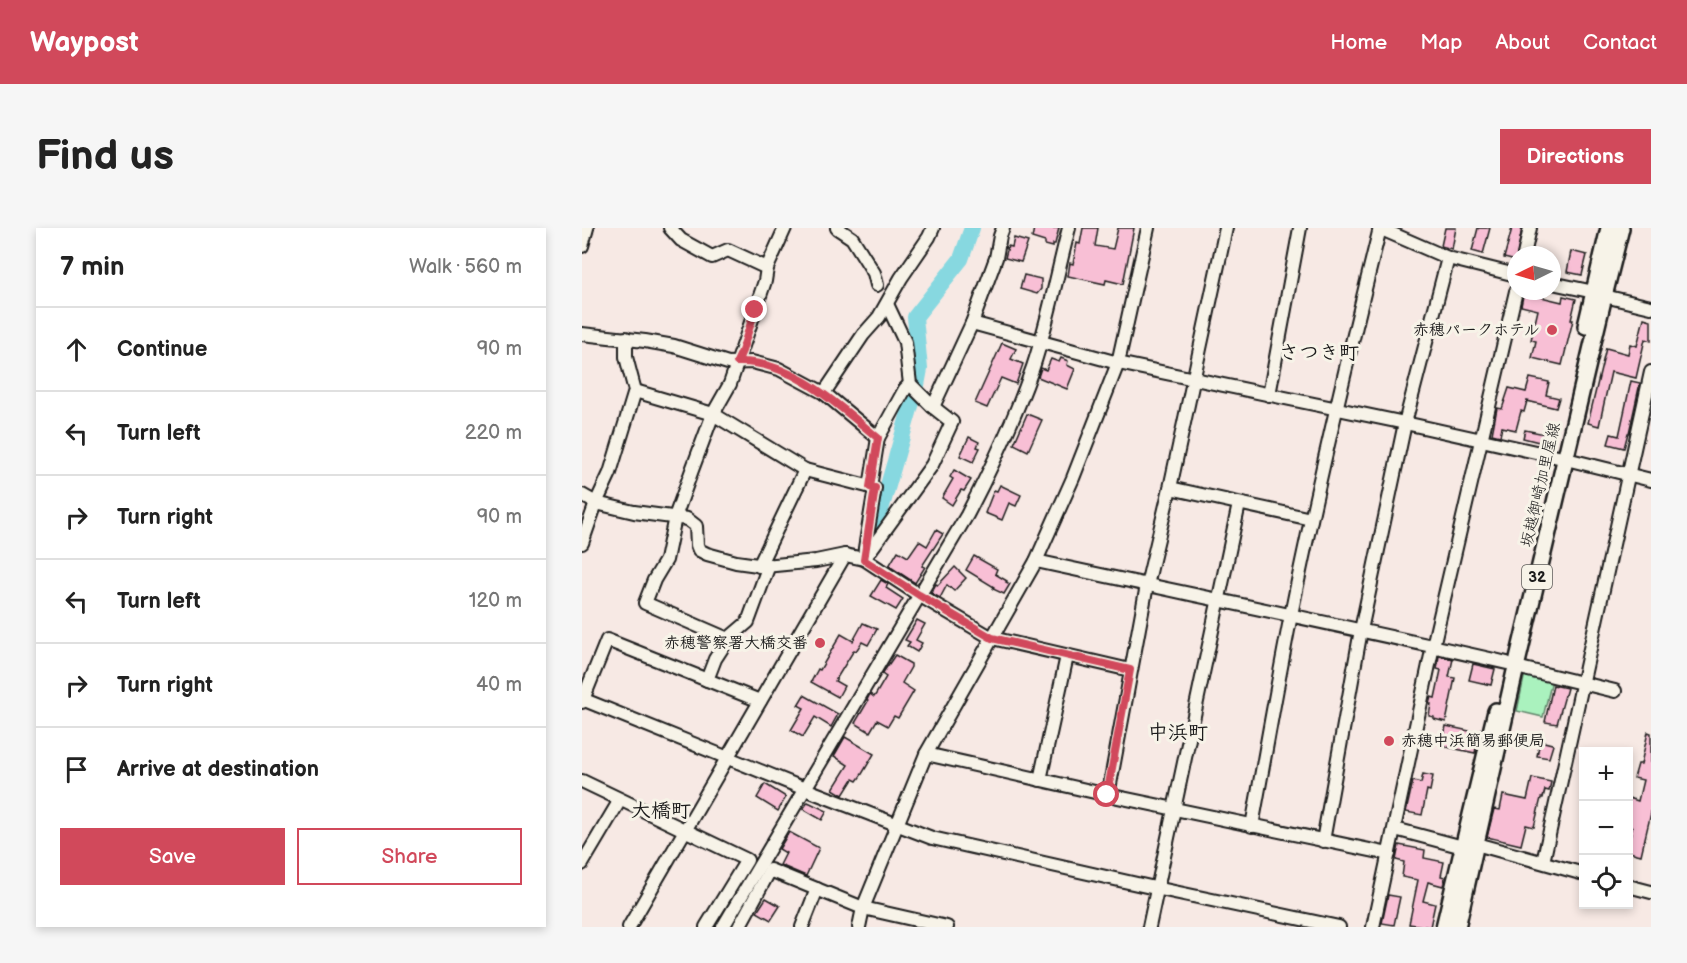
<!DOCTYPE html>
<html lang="en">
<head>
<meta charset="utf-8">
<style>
	body { margin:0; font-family:"Balsamiq Sans","Klee One",sans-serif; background:#f6f6f6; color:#222 }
	.controls { position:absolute; right:18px; bottom:18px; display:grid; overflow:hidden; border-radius:0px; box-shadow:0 3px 9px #0003 }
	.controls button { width:54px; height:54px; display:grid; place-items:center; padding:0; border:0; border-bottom:2px solid #e0e0e0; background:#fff; color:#222; font:30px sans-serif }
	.compass { position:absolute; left:925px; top:18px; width:54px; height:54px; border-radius:50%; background:#fff; box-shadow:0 3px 9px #0003; rotate:265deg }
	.stop { position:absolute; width:18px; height:18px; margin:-14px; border:4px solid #d1495b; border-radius:50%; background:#fff }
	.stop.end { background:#d1495b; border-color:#fff; box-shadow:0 2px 6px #0008 }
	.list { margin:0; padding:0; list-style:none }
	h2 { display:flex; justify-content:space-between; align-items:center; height:78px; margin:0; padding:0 24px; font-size:26px }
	h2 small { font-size:20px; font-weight:400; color:#767676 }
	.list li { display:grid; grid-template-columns:39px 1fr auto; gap:18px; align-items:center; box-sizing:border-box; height:84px; padding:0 24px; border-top:2px solid #e0e0e0 }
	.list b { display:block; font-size:22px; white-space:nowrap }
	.list em { font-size:20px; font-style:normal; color:#767676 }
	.actions { display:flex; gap:12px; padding:18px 24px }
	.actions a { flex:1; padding:14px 0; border:2px solid #d1495b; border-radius:0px; text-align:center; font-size:21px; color:#d1495b }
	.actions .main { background:#d1495b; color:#fff }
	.icon { flex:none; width:33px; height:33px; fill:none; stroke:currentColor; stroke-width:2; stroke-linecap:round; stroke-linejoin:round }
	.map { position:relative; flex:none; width:1069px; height:699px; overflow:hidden; border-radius:0px }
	header { display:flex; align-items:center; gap:36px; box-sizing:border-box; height:84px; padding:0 30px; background:#d1495b; color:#fff }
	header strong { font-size:28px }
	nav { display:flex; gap:33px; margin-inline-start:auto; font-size:21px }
	.intro { display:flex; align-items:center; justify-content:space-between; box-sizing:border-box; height:144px; padding:0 36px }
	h1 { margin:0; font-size:42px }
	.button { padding:15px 27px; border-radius:0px; background:#d1495b; color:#fff; font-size:21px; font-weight:700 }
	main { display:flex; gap:36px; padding:0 36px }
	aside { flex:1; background:#fff; border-radius:0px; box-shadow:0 3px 9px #0003 }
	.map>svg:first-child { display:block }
	.green { fill:#aaf2be; stroke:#63876d; stroke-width:1.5 }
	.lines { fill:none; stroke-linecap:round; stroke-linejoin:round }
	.river { stroke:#87d8e0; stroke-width:16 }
	.building { fill:#f8bfd5; stroke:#1c1c1c; stroke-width:1.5 }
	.minor-casing { stroke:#1c1c1c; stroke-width:16 }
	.major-casing { stroke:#1c1c1c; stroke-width:20 }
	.minor { stroke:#f7f3e8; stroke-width:12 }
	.major { stroke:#f7f3e8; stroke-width:15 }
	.route { stroke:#d1495b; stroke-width:8 }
	.poi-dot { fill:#d1495b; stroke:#f7f3e8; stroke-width:2 }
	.labels { text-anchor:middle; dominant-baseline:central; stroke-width:6; stroke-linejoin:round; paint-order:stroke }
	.shield { fill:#f7f3e8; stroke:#5e5c59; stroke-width:1.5 }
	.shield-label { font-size:15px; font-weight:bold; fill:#1c1c1c }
	.poi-label { font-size:16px; font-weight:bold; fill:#1c1c1c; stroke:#f7f3e8; text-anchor:end }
	.street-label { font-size:16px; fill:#1c1c1c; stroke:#f7f3e8 }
	.quarter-label { font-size:20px; font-weight:bold; fill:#1c1c1c; stroke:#f7f3e8 }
</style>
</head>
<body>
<header>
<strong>Waypost</strong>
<nav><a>Home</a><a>Map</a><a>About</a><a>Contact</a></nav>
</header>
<div class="intro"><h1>Find us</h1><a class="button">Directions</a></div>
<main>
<aside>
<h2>7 min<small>Walk · 560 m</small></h2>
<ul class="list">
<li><svg class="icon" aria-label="ahead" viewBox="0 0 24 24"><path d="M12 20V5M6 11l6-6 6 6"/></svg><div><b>Continue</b></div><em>90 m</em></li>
<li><svg class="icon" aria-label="left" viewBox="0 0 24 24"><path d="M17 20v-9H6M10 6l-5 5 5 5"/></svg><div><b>Turn left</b></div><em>220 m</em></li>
<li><svg class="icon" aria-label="right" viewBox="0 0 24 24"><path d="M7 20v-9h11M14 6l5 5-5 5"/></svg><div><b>Turn right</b></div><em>90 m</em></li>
<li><svg class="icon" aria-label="left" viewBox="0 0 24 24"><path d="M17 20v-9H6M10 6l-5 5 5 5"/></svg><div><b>Turn left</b></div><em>120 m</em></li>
<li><svg class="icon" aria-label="right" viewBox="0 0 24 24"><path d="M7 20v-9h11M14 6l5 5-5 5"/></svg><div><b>Turn right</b></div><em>40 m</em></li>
<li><svg class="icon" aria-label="arrive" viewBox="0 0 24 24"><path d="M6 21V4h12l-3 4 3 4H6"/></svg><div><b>Arrive at destination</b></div></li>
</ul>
<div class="actions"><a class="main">Save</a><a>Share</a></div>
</aside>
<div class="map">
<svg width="1069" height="699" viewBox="0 0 1069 699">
	<rect width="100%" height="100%" fill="#f7e9e4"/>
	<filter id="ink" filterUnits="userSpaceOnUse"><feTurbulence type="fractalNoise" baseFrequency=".0167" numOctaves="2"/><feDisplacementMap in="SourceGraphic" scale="12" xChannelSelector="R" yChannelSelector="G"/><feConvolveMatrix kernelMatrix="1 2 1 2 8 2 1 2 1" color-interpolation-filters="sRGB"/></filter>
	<g filter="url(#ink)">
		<polygon class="green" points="943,445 970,452 961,489 935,483"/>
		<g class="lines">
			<polyline class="river" points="294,299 335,157 338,141 333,89 379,31 390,0"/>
		</g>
		<g class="building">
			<polygon points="452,0 477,0 473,16 471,16 471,19 463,17 463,14 450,10"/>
			<polygon points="501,0 516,0 513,18 531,21 536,0 552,0 541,56 524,52 523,56 486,48 488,35 491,36 495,15 498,16"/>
			<polygon points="863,0 874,0 870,21 859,18"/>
			<polygon points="896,0 908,0 901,26 890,23"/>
			<polygon points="930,0 940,0 934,33 922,30"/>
			<polygon points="432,10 446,14 439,34 423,30 426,18 430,19"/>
			<polygon points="989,23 1005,27 1000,47 985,44"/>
			<polygon points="442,47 459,51 459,61 455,66 438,61"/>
			<polygon points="942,63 961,63 959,69 980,74 981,68 994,71 989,92 991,92 980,137 950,130 954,113 949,112 956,82 939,78"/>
			<polygon points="1062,90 1069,92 1069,113 1063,111 1054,150 1029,144 1017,198 1006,195 1024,120 1046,126 1048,116 1055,118"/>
			<polygon points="420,115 434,121 429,131 441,136 434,156 419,150 405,180 393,175"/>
			<polygon points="479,130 486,133 485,137 493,141 485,161 456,149 459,140 464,142 469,131 477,134"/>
			<polygon points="948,150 967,154 964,167 977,170 974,180 945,173 942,184 939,183 934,202 920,199 918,208 910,206 915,180 920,181 927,160 944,164"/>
			<polygon points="1049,153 1058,155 1047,205 1046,205 1042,220 1026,216 1029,206 1037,208"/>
			<polygon points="445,186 460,192 446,223 432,216"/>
			<polygon points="943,202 963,206 961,215 941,210"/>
			<polygon points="387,209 397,214 395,219 398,220 391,234 378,228"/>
			<polygon points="372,242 389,252 382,263 379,262 370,277 360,270 371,251 368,249"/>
			<polygon points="418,257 439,267 434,278 427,275 420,292 403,285 412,262 415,263"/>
			<polygon points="354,302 361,306 340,338 343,339 333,355 307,338 316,323 326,329 337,313 345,318"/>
			<polygon points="392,328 415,341 413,346 425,353 424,354 428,356 422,366 411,361 412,359 384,342"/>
			<polygon points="373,339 384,350 372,363 365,357 358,370 349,365 354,356 356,357"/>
			<polygon points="299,352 306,356 304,360 321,371 314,382 289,368"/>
			<polygon points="335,392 343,396 334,412 340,415 335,424 325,418 328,414 323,412"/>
			<polygon points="281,395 295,401 286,417 280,414 274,423 272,422 253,453 262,458 256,469 229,454 236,441 238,442 259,406 271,413"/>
			<polygon points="313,427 329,436 329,439 320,455 332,463 316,490 312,488 306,498 295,492 288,504 273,495 286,473 285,472 288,466 292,469 294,466 304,449 300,446"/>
			<polygon points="857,428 871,431 867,449 873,450 864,494 852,491 852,489 847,488 849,476 847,476 849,469 853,470 859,442 855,441"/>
			<polygon points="891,436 913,441 909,457 887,452"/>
			<polygon points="971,457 985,460 975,496 963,494"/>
			<polygon points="222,467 256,486 249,499 233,489 221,509 209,502 222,480 216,477"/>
			<polygon points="864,498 897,505 893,525 860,518"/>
			<polygon points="1066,504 1069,505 1069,585 1059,627 1047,624 1047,616 1050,599 1047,598 1047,570 1056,573 1061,552 1052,550 1056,536 1059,536"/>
			<polygon points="263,509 292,526 280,546 275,553 271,551 261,567 251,561 266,537 252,528"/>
			<polygon points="958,513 970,516 971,517 967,530 955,528"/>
			<polygon points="841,546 851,548 848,563 845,562 840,587 824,584 831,553 839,555"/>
			<polygon points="950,550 969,554 967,563 963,562 961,570 959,570 952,599 944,597 939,617 905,609 912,581 918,582 921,567 945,572"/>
			<polygon points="183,556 204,569 196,583 175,570"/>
			<polygon points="226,574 245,583 240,592 221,581"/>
			<polygon points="207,604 237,620 224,648 198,637 204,625 197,621"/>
			<polygon points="817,617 843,622 842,630 862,634 859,648 863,649 861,658 846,654 841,673 853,676 848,699 827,696 836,652 820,649 822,634 814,632"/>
			<polygon points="806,667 818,669 812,697 800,695"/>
			<polygon points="184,670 198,678 189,692 175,684"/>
		</g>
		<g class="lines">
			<defs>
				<g id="minor">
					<polyline points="88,0 99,12 130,29 146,22 185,40"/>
					<polyline points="255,0 270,10 292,45 295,57"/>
					<polyline points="797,0 866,30 934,47"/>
					<polyline points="0,18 5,0"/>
					<polyline points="942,27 948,0"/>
					<polyline points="970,55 1012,64"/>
					<polyline points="1022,68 1069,79"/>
					<polyline points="305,76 323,114 328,156 351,179 370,194 350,237 282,331 337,367 410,410 548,442"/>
					<polyline points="390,95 536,135 823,195 976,229 1069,252"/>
					<polyline points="0,106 63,113 92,118 146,135 170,134 197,141 242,165 296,210"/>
					<polyline points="242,165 281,107 297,89 319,50 347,9 351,0"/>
					<polyline points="687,167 718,0"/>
					<polyline points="351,179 390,95 414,30 418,8 421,0"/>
					<polyline points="288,259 296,210 323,161 328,156"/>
					<polyline points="588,260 729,291"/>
					<polyline points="0,267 14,275 52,284 105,291 114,298 115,317 117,322 125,326 154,334 183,338 234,333 263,327 282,331 283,320 293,260 223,242 131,186 53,163"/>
					<polyline points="0,315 14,275 28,245 53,163 44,129 44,110"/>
					<path d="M454,333C611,367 768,399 925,435"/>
					<polyline points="177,338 223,242"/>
					<polyline points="146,411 63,375 72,352 84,332 93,289 110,242 131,186 148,156 183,53 185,40 203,0"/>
					<polyline points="934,439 1033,463"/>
					<polyline points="125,452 133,431 146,411 166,394 187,337"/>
					<polyline points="0,471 223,561 350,610 564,658 757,699"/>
					<polyline points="0,474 25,412 178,473"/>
					<polyline points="344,526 526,567 807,626"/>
					<polyline points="458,552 485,428"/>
					<polyline points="0,553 165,632 124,699"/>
					<polyline points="526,567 565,357 588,260 644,0"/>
					<path d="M670,598C683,528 695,457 709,387C735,257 766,129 798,0"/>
					<polyline points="813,601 881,619 894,616 1002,646"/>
					<polyline points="741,613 779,402 823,195 866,30"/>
					<polyline points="961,634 1069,144"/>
					<polyline points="0,636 38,572"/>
					<polyline points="1046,658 1069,664"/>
					<polyline points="47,699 263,327"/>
					<path d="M141,699L385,287C410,239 433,190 451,139C466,94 475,46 487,0"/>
					<polyline points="157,699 188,642 281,680 365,699"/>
					<polyline points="220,699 235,661"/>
					<polyline points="277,699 281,680 344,526 454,333 491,250 536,135 566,0"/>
					<polyline points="567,699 657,276"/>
					<polyline points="791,699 851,418 934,63"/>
				</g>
				<g id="major">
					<polyline points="1004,98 1027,0"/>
					<polyline points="862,699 914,483"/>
					<polyline points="875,699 934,439 1022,68 1039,0"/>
				</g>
			</defs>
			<use href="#minor" class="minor-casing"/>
			<use href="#major" class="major-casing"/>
			<use href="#minor" class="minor"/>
			<use href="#major" class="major"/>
		</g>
	</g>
	<g class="lines" filter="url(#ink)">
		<path class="route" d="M173,82L160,123L155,134C210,132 256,177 296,210L288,259L293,260L282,332L337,367L410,410L548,442L525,567"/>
	</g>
	<g class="poi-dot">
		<circle cx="970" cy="102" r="6"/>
		<circle cx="238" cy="415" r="6"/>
		<circle cx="807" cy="513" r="6"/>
	</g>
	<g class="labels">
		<rect class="shield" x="940" y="337" width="30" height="24" rx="4.5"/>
		<g class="shield-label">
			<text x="955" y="349">32</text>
		</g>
		<g class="poi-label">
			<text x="958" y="102">赤穂パークホテル</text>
			<text x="226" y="415">赤穂警察署大橋交番</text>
			<text x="819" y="513" text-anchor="start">赤穂中浜簡易郵便局</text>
		</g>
		<g class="street-label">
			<text transform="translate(959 257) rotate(-77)">坂越御崎加里屋線</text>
		</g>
		<g class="quarter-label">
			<text x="737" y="125">さつき町</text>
			<text x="596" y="505">中浜町</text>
			<text x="79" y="583">大橋町</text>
		</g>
	</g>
</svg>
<div class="controls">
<button>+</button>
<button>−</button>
<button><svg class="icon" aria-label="locate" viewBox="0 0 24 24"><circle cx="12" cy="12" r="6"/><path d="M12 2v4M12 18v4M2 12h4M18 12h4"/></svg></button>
</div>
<svg class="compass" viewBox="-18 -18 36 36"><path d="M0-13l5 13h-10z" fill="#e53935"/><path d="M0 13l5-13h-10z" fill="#767676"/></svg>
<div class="stop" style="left:525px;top:567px"></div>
<div class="stop end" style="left:173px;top:82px"></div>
</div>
</main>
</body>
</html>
